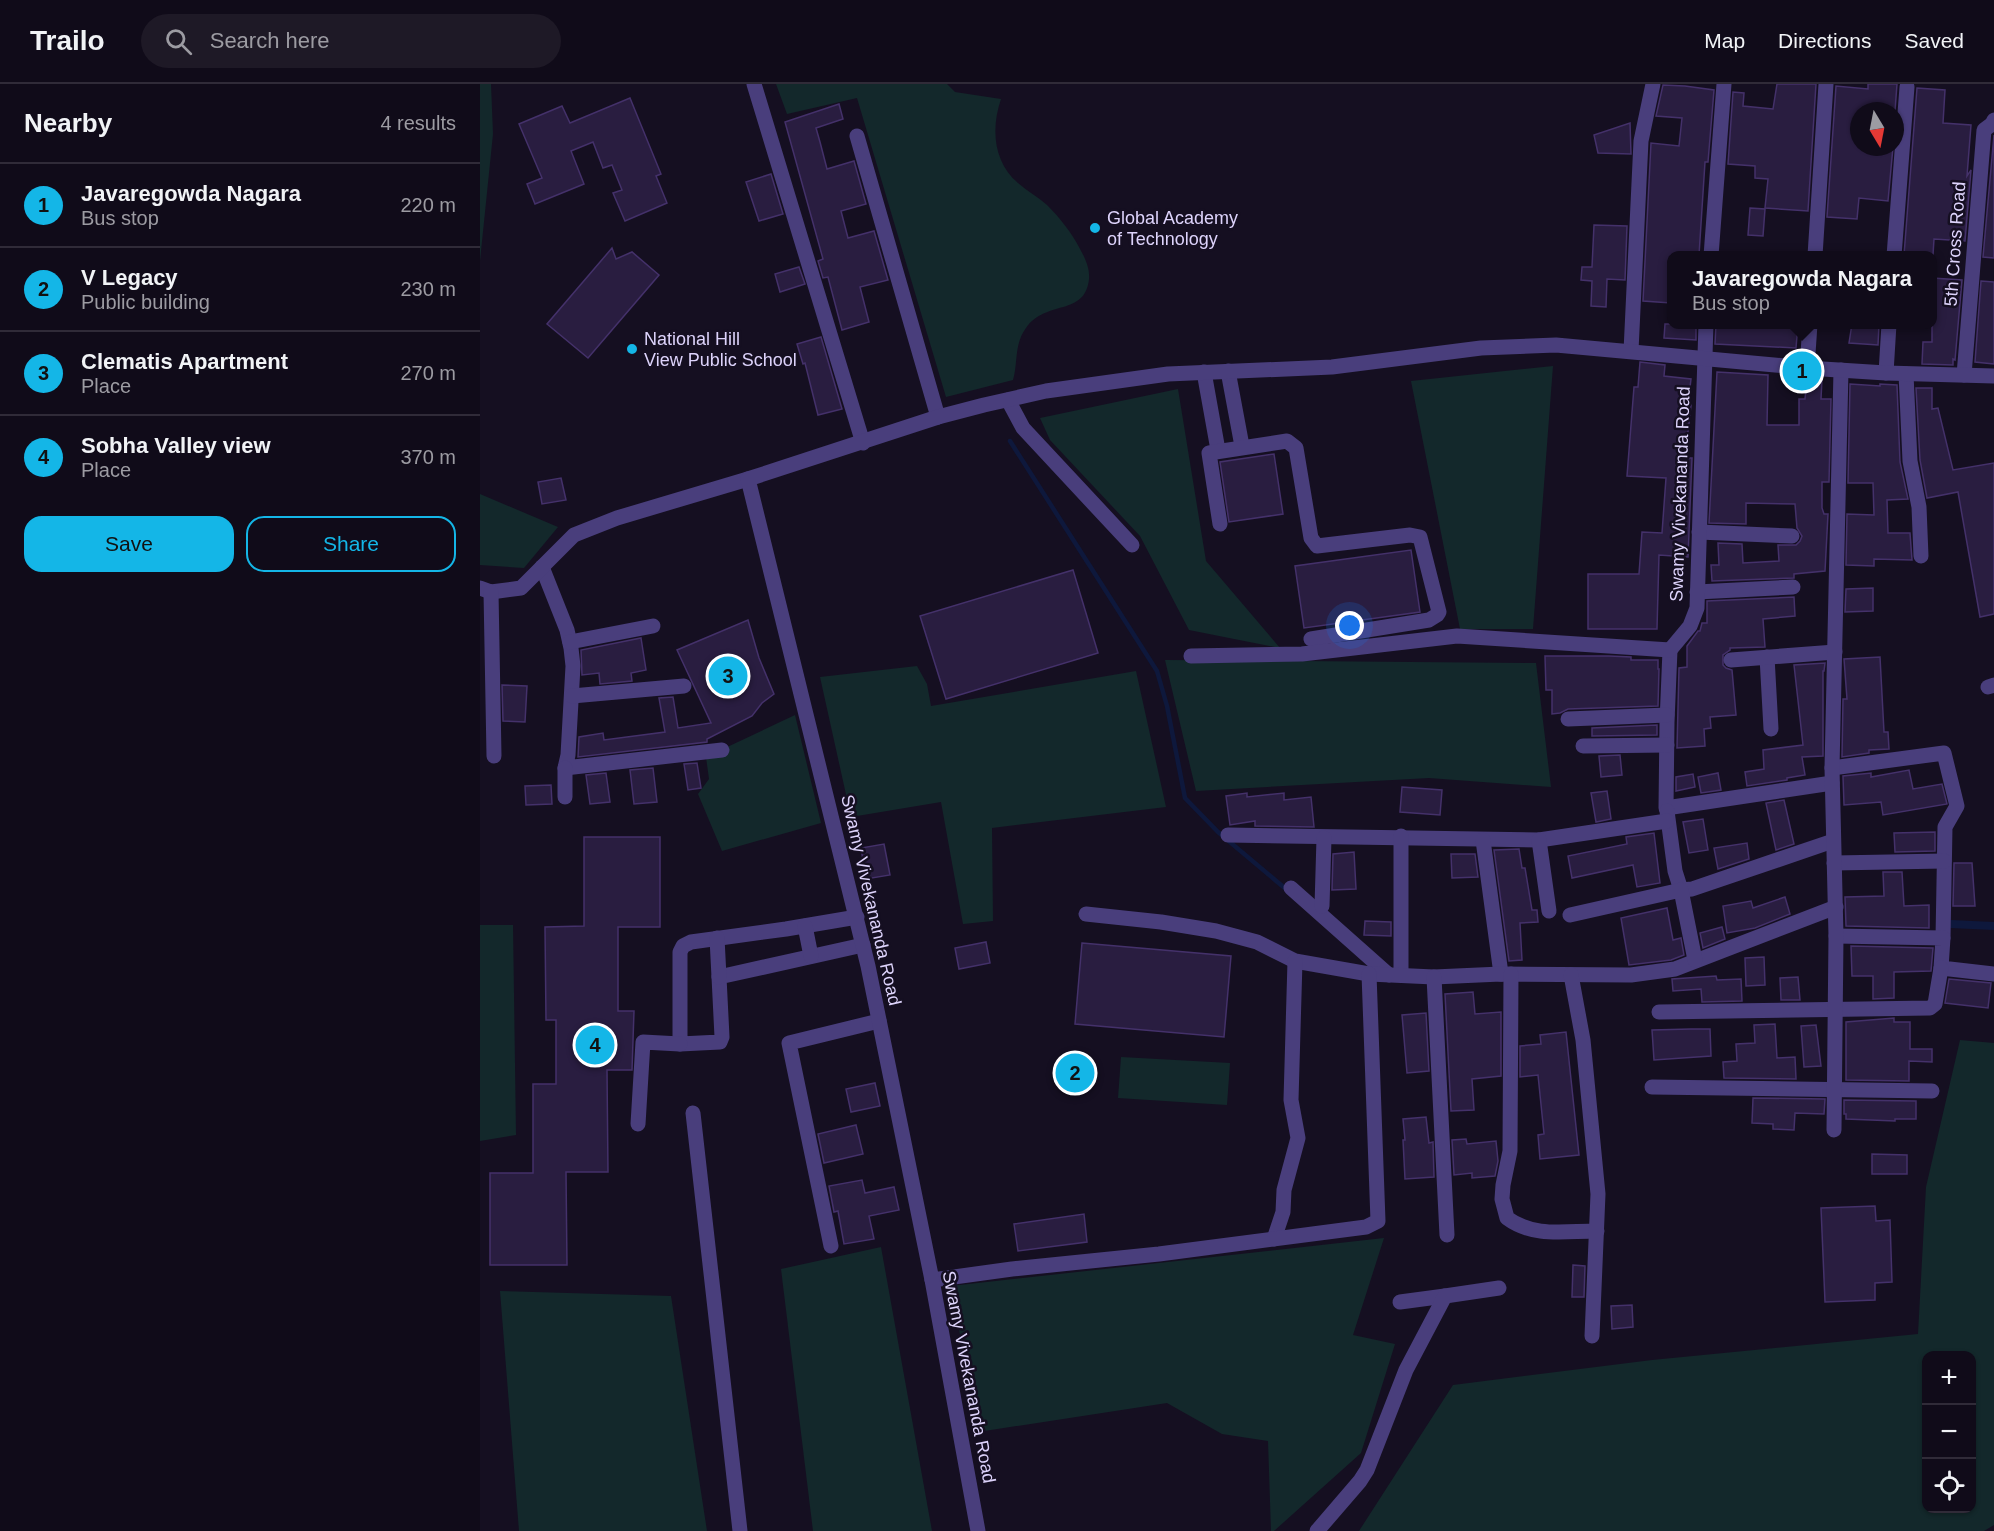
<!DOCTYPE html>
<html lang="en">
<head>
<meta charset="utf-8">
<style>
	body { margin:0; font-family:Arial,sans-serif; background:#1e1926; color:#f1f3f6 }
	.controls { position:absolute; right:18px; bottom:18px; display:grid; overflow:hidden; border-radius:12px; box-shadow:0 2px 4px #0004 }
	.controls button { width:54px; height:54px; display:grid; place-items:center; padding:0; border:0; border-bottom:2px solid #302b38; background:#100b19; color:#f1f3f6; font:30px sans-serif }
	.compass { position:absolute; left:1370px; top:18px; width:54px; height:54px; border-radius:50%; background:#100b19; box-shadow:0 2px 4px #0004; rotate:170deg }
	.you { position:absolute; left:870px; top:542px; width:21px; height:21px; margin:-15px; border:4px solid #fff; border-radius:50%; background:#1a73e8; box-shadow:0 0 0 9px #1a73e833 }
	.badge { display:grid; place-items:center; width:39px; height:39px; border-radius:50%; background:#14b6e7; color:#111; font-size:20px; font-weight:700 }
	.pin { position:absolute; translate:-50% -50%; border:3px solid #fff; box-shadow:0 2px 6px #0006 }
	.popup { position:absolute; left:1187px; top:167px; width:270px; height:78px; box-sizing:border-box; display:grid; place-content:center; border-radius:12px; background:#100b19; filter:drop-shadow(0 2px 4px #0005); font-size:20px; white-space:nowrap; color:#9c9ba2 }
	.popup b { font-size:22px; color:#f1f3f6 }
	.popup::after { content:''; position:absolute; left:50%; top:100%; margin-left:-12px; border:12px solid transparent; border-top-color:#100b19 }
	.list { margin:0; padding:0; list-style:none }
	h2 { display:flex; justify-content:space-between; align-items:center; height:78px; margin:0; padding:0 24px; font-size:26px }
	h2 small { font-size:20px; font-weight:400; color:#9c9ba2 }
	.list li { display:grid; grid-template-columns:39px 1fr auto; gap:18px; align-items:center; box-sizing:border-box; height:84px; padding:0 24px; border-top:2px solid #302b38 }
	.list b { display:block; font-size:22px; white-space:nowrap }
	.list p { margin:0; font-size:20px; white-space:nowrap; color:#9c9ba2 }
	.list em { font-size:20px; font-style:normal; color:#9c9ba2 }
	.actions { display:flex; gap:12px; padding:18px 24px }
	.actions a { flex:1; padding:14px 0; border:2px solid #14b6e7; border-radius:18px; text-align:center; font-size:21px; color:#14b6e7 }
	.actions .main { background:#14b6e7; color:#111 }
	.icon { flex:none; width:33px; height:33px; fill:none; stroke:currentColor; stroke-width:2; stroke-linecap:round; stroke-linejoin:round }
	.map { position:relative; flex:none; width:1514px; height:1447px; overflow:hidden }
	header { display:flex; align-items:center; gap:36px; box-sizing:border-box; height:84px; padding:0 30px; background:#100b19; border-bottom:2px solid #302b38 }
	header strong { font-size:28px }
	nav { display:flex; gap:33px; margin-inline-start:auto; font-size:21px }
	.search { width:420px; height:54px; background:#1e1926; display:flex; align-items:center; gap:15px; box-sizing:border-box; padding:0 21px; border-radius:33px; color:#9c9ba2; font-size:22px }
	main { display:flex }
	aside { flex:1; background:#100b19 }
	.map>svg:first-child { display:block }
	.green { fill:#13282b; fill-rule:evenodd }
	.water { fill:#0e183c }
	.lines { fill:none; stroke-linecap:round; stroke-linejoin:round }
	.stream { stroke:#0e183c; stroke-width:4.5 }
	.building { fill:#291d40; stroke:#44316a; stroke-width:1.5 }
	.minor { stroke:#493e7c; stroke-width:15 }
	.poi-dot { fill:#14b6e7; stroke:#150f21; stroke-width:2 }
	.labels { text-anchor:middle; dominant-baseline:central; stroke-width:5; stroke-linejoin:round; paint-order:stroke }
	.poi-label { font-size:18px; fill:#ddd3fb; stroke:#150f21; text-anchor:start }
	.street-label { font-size:18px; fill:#ddd3fb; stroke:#150f21 }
</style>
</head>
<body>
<header>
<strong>Trailo</strong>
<div class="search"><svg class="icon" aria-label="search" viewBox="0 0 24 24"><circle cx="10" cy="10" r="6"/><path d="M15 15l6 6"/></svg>Search here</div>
<nav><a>Map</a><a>Directions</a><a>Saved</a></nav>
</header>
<main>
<aside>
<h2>Nearby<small>4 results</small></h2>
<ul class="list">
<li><span class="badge">1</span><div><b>Javaregowda Nagara</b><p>Bus stop</p></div><em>220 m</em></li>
<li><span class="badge">2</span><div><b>V Legacy</b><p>Public building</p></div><em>230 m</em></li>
<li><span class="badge">3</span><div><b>Clematis Apartment</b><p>Place</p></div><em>270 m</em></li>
<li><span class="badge">4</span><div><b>Sobha Valley view</b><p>Place</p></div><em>370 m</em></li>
</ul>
<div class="actions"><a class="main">Save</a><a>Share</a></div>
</aside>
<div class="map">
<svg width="1514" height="1447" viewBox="0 0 1514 1447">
	<rect width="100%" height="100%" fill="#150f21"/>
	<g class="green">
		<polygon points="0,0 11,0 13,50 0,177"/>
		<path d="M296,0H467L475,8L521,15C511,44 513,78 538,99C547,107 558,113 567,121C580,134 592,149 600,165C605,174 610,184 609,195C605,233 566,215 546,244C534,260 538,279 533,296L466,313L377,14L307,30Z"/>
		<polygon points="1073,282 1053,545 980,545 931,297"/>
		<polygon points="698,305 726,477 800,564 709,546 660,452 570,356 560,334"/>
		<polygon points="0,410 78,443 44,484 0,481"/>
		<polygon points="685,576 1056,579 1071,703 949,694 716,707"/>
		<polygon points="437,582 447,600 451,622 656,587 686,723 512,744 513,837 483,840 461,718 371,733 340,593"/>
		<polygon points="315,631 341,739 242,767 218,710 229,695 226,673"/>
		<polygon points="0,841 33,841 36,1051 0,1057"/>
		<path d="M1480,956L1514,959V1441L1504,1447H879L973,1301L1172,1276L1438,1250L1446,1103ZM1446,1272H1492V1424H1446Z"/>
		<polygon points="641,973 750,979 747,1021 638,1014"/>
		<polygon points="904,1154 873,1251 915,1260 881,1369 794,1447 791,1447 788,1357 742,1350 687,1319 498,1348 471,1202"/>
		<polygon points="401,1163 452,1447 333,1447 301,1185"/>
		<polygon points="20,1207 191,1212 227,1447 39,1447"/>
	</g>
	<polygon class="water" points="1471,836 1514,838 1514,846 1470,844"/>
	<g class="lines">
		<polyline class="stream" points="530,357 677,587 687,622 705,714 738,748 807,806"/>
	</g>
	<g class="building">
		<polygon points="1297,0 1336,0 1328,127 1285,124 1288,95 1275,94 1275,82 1248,80 1253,8 1264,9 1263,22 1293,25"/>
		<polygon points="1388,0 1417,0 1415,27 1379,27 1379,63 1413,63 1408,117 1379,114 1377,135 1347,133 1356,2 1388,5"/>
		<polygon points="1183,1 1205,2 1234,6 1228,78 1225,78 1219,171 1191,171 1191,219 1163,217 1171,59 1199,62 1202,34 1176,32"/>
		<polygon points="1437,4 1465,6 1463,39 1491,41 1487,92 1491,86 1485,157 1454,155 1453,171 1424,171"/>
		<polygon points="150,14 181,90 176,92 187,119 145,137 133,109 142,106 132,81 123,84 113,58 91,67 104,100 55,120 47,100 62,94 39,40 82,22 90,39"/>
		<polygon points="359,20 363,35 336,44 340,58 347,85 374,77 386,120 361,127 368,154 394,147 408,196 380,203 389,238 362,246 348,193 343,194 338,177 343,175 305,38"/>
		<polygon points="1150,39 1151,70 1118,69 1114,51"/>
		<polygon points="1514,51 1514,174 1503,173"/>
		<polygon points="291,90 303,130 279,137 266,98"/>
		<polygon points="1270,124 1285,125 1283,152 1268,151"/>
		<polygon points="1114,141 1147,142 1145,196 1127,195 1126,223 1111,222 1112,197 1101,196 1102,183 1112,183"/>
		<polygon points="132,164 136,175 152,168 179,191 108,274 67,240"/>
		<polygon points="319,183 325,200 300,208 295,190"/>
		<polygon points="1452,194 1482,196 1475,276 1473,275 1473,281 1442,280 1443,258 1452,258"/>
		<polygon points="1501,197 1514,198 1514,280 1495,278"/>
		<polygon points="1185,240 1216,240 1216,256 1184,254"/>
		<polygon points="1236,240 1318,240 1316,264 1235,260"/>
		<polygon points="1372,240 1399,240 1398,261 1369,259"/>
		<polygon points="341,253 362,325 338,331 325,279 323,280 317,260"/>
		<polygon points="1160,278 1185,281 1184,292 1211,295 1208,320 1211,321 1205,374 1212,374 1208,473 1179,471 1177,545 1108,545 1108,490 1159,490 1162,448 1182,449 1186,394 1147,392 1154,303 1158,303"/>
		<polygon points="1237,288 1288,291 1287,341 1319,341 1319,315 1325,315 1327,294 1342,295 1341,315 1351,315 1349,398 1342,398 1342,424 1344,430 1348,430 1345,487 1314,490 1314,494 1232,497 1231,481 1239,481 1238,459 1262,460 1263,479 1299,477 1298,461 1316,461 1320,457 1322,452 1317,444 1315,420 1266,419 1266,440 1229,439"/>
		<polygon points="1370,300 1400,302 1400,300 1417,301 1420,378 1428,415 1407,416 1408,449 1430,449 1432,476 1394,475 1394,482 1366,481 1367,430 1394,431 1393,399 1368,399"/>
		<polygon points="1436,304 1452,304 1452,325 1458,324 1473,386 1514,379 1514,530 1500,533 1478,408 1447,414 1440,376"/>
		<polygon points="794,370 803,430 749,438 740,378"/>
		<polygon points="81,394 86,416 62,420 58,398"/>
		<polygon points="931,466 940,528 824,544 815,482"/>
		<polygon points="593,486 618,569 466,615 440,532"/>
		<polygon points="1393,504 1393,527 1365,528 1366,505"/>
		<polygon points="1314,513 1315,532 1283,535 1285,563 1250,564 1250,566 1243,571 1243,581 1246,584 1252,586 1256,631 1230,633 1231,644 1224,645 1225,662 1197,664 1199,584 1207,583 1207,562 1218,547 1220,547 1222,539 1227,539 1227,517"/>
		<polygon points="268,536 279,574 294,610 282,619 272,632 227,655 227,658 98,673 99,653 123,649 124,656 185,648 179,614 193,613 198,644 231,639 197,566"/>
		<polygon points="161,554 166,586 151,589 152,597 120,600 119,589 102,591 101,566"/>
		<polygon points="1065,572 1129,572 1151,573 1151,576 1178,576 1178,585 1179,585 1178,622 1088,625 1080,629 1072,630 1072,606 1066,606"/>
		<polygon points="1400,573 1404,648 1408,648 1409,665 1389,666 1389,669 1362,673 1363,615 1367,615 1364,575"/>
		<polygon points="1345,579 1344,587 1343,587 1343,672 1322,673 1325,691 1307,694 1307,696 1267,702 1265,688 1284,685 1283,666 1323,661 1314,581"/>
		<polygon points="22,601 47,602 45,638 23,637"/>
		<polygon points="1177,641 1177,651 1112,652 1112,644"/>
		<polygon points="1140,671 1142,691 1121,693 1119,672"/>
		<polygon points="217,679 221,704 208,706 204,680"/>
		<polygon points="173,684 177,718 154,720 150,686"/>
		<polygon points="1429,686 1433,705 1462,700 1467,720 1403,731 1401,718 1364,721 1363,692 1391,689 1391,693"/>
		<polygon points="126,689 130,718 110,720 106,691"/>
		<polygon points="1238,689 1241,706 1221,709 1218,693"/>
		<polygon points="1213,690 1215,703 1196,707 1196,693"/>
		<polygon points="71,701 72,720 46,721 45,702"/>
		<polygon points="922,703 962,706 960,731 920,728"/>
		<polygon points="1127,707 1131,735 1116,738 1111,709"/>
		<polygon points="767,709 767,713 804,709 804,716 831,713 834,743 775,742 775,737 750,741 746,712"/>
		<polygon points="1304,716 1314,760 1296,766 1286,719"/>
		<polygon points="1223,735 1228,766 1209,769 1203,738"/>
		<polygon points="1455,748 1455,767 1415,768 1414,749"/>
		<polygon points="1174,749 1180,799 1157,803 1153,781 1092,794 1088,772 1147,760 1146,753"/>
		<polygon points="104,753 180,753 180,843 138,843 138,927 154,927 152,986 127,986 128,1088 86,1088 87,1181 10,1181 10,1089 53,1089 53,1000 76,1000 76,936 66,936 65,843 104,842"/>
		<polygon points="1267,759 1269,775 1238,785 1234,764"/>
		<polygon points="404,760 410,791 386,795 381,764"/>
		<polygon points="1039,765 1042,784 1045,784 1052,826 1057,826 1058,838 1040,839 1042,876 1029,877 1014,766"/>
		<polygon points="874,768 876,805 852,806 853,770"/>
		<polygon points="971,770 995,770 998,793 972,794"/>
		<polygon points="1474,779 1492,779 1495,822 1473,822"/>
		<polygon points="1403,788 1422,788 1424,822 1449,821 1449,844 1366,842 1365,813 1404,812"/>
		<polygon points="1305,813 1310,830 1275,844 1247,849 1243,822 1271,817 1273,824"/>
		<polygon points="1187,824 1193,856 1201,854 1204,871 1191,876 1149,881 1141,834"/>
		<polygon points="885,837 911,838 911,852 884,851"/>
		<polygon points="1242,843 1245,855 1223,864 1220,849"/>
		<polygon points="506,858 510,879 479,885 475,864"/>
		<polygon points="602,859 751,872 744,953 595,940"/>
		<polygon points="1371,862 1453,864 1451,887 1414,888 1414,914 1393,915 1393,892 1372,892"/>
		<polygon points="1284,873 1285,901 1266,902 1265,874"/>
		<polygon points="1236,892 1237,896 1261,895 1262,917 1222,918 1221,905 1193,907 1192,895"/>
		<polygon points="1318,893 1320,916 1301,916 1300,894"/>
		<polygon points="1469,895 1511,899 1508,924 1465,919"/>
		<polygon points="993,908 995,930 1021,928 1021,992 992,995 994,1026 971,1027 965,910"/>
		<polygon points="946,929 949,987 927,989 922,931"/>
		<polygon points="1414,934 1414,938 1430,938 1430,965 1452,965 1452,978 1429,977 1429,997 1366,996 1366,938"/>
		<polygon points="1295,940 1297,974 1315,973 1316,995 1244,994 1243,978 1257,977 1256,960 1275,959 1274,941"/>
		<polygon points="1336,941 1341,982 1324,983 1321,942"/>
		<polygon points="1211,945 1230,945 1231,972 1174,976 1172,946"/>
		<polygon points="1086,948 1099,1071 1060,1075 1058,1051 1064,1050 1058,991 1040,993 1040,962 1061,960 1060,951"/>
		<polygon points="395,999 400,1022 371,1028 366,1005"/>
		<polygon points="1273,1014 1345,1015 1344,1030 1315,1029 1314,1046 1293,1045 1293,1040 1272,1039"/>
		<polygon points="1364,1016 1436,1017 1436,1035 1415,1035 1415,1037 1366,1035 1366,1030 1364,1030"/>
		<polygon points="946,1033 949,1059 953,1058 954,1093 925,1095 923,1056 925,1056 923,1035"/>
		<polygon points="376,1041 383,1070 344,1079 338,1050"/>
		<polygon points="986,1055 987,1060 1016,1057 1018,1077 1015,1092 992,1094 992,1089 974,1091 972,1056"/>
		<polygon points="1392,1070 1427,1071 1427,1090 1392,1090"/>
		<polygon points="382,1096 385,1109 414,1103 419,1126 389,1132 394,1155 364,1160 358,1127 354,1128 349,1102"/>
		<polygon points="1395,1122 1396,1137 1410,1136 1412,1198 1395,1199 1395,1216 1345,1218 1341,1124"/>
		<polygon points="604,1130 607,1158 538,1167 534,1140"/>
		<polygon points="1093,1181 1105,1182 1104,1213 1092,1213"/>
		<polygon points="1152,1221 1153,1243 1132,1245 1131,1222"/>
	</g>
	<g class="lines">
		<g class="minor">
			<polyline points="274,0 383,359"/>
			<polyline points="377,52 458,333"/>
			<polyline points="1231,172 1244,0"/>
			<polyline points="1335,172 1346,0"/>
			<polyline points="1414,172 1427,3"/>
			<polyline points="1151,267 1161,57 1173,0"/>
			<polyline points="1327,284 1330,240"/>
			<polyline points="748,287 762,362"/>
			<polyline points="724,288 738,366"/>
			<polyline points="1406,289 1409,240"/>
			<polyline points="1426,290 1430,377 1439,423 1441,472"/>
			<polyline points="1484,291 1504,46 1512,40 1514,36"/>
			<polyline points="528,316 543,344 652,461"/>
			<polyline points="740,440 729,369 807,357 816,364 831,454 837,462 930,451 940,453 959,528 957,531 949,536 831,555"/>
			<polyline points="1219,448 1312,452"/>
			<polyline points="62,483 87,546 91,564 93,582 88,671 85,684 242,666"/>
			<polyline points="0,504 11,508 41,504 94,451 137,434 268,395"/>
			<polyline points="11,508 14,672"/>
			<polyline points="1217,508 1313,503"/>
			<polyline points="90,558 173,542"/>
			<polyline points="1190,566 1187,638 1186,724 1352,699"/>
			<polyline points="711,572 822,570 977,552 1190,566 1210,542 1217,524 1226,240"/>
			<polyline points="1287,573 1291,645"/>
			<polyline points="1251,576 1355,568"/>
			<polyline points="1508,603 1514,601"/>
			<polyline points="92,612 204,602"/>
			<polyline points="1088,635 1187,631"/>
			<polyline points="1103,662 1187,661"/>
			<polyline points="1352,684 1464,669 1477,722 1465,743 1463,854"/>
			<polyline points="85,713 85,684"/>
			<polyline points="1187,727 1195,787 1201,806 1212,805 1353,757"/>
			<polyline points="748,751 1059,756 1187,737"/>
			<polyline points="921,752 921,891"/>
			<polyline points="1003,756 1021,890"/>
			<polyline points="1059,756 1069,827"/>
			<polyline points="1354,779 1464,777"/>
			<polyline points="811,804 909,891"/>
			<polyline points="842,822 844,754"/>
			<polyline points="606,830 681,838 736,847 777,858 815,877 889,890 954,893 1021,890 1151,891 1195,885 1356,823"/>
			<polyline points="1090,831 1201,806 1215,876"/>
			<polyline points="377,833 306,845 211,858 203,862 200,868 200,960 240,958 242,953 239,893 383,861"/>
			<polyline points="325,842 331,872"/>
			<polyline points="1356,852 1463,854 1461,884 1514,890"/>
			<polyline points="237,854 239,893"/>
			<path d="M1031,890L1030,1067L1023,1101L1022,1115L1027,1134C1054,1154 1085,1147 1117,1147"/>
			<polyline points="1091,891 1103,956 1118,1110 1112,1252"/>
			<polyline points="954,893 967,1151"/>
			<polyline points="1179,928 1450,924 1455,920 1461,884"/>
			<polyline points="1172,1003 1452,1007"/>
			<polyline points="213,1029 260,1447"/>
			<polyline points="158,1040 163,958 200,960"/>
			<polyline points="1354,1046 1356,852 1352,684 1361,286"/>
			<polyline points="794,1155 803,1128 804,1106 818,1054 811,1016 815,877"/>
			<polyline points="351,1162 309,959 399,937"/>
			<polyline points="452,1196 532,1185 679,1170 886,1143 898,1137 889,890"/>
			<polyline points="920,1218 965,1212"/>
			<polyline points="498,1447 452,1196 388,882 268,395 458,333 504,321 566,307 688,290 852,283 1001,264 1076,261 1327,284 1406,289 1514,292"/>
			<polyline points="837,1447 880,1397 887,1386 926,1286 965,1212 1019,1204"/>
		</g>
	</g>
	<g class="poi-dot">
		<circle cx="615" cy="144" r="6"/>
		<circle cx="152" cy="265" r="6"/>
	</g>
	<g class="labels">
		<g class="poi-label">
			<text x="627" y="134">Global Academy<tspan x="627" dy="21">of Technology</tspan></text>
			<text x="164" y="255">National Hill<tspan x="164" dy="21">View Public School</tspan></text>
		</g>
		<g class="street-label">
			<text transform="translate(1475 160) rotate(-86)">5th Cross Road</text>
			<text transform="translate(1200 410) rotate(-88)">Swamy Vivekananda Road</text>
			<text transform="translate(391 816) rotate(77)">Swamy Vivekananda Road</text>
			<text transform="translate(489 1293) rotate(79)">Swamy Vivekananda Road</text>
		</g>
	</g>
</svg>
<div class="controls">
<button>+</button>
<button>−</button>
<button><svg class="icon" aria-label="locate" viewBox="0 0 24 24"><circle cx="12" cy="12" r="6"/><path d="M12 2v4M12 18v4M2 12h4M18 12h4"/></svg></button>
</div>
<svg class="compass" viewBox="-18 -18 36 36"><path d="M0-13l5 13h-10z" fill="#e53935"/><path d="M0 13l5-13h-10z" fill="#9c9ba2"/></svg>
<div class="you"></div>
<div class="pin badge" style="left:1322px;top:287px">1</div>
<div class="popup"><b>Javaregowda Nagara</b>Bus stop</div>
<div class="pin badge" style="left:595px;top:989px">2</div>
<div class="pin badge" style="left:248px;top:592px">3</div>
<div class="pin badge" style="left:115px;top:961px">4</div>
</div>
</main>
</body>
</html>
